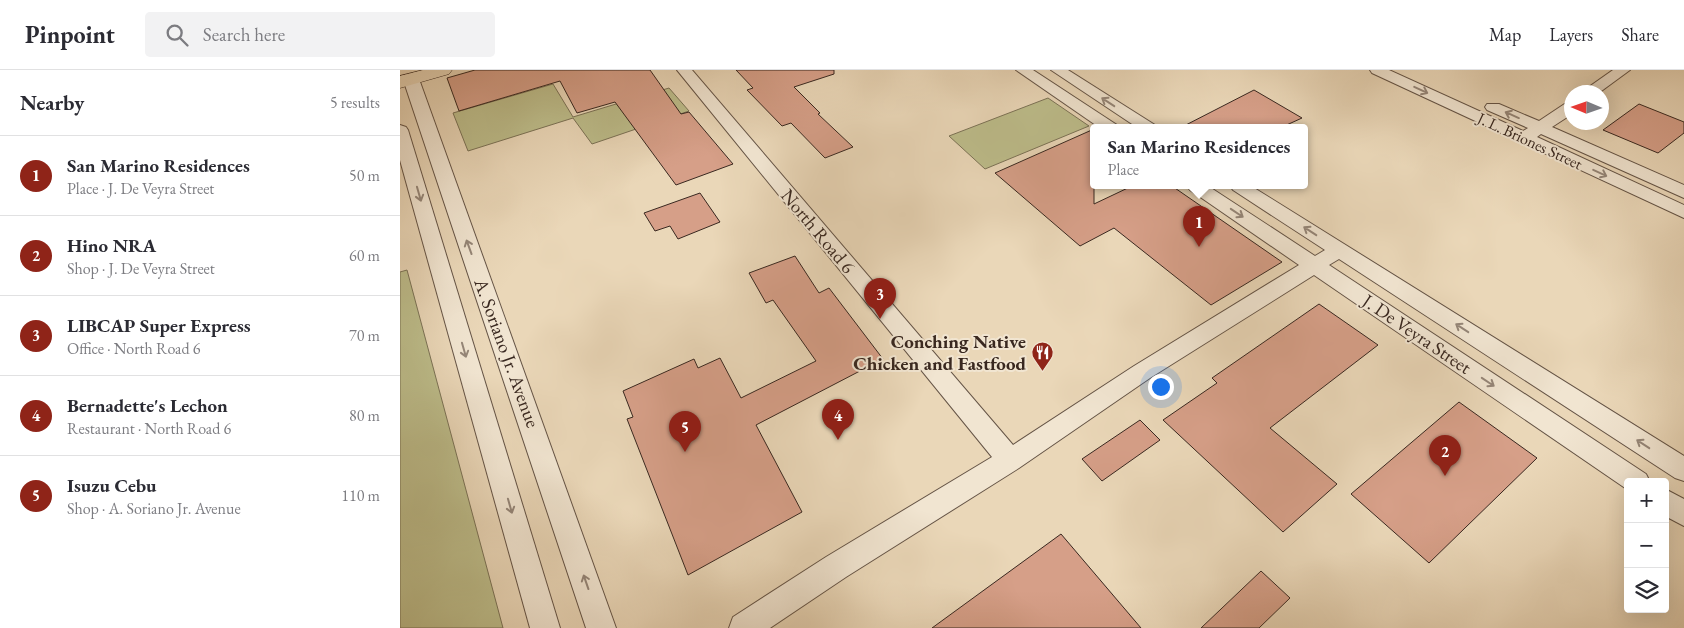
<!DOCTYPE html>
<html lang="en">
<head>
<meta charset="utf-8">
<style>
	body { margin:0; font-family:"EB Garamond",serif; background:#f2f2f3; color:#2b2b33 }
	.controls { position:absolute; right:15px; bottom:15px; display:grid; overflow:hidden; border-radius:5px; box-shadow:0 5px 20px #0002 }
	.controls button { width:45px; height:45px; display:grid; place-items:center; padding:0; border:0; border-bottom:1px solid #e1e1e2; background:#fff; color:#2b2b33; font:25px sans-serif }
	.compass { position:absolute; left:1164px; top:15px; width:45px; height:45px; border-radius:50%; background:#fff; box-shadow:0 5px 20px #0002; rotate:272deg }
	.you { position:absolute; left:760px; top:316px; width:18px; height:18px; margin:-12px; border:4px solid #fff; border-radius:50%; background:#1a73e8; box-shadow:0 0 0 8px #1a73e833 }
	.badge { display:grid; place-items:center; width:32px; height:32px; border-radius:50%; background:#8f2418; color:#fff; font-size:16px; font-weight:700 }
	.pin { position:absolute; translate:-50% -41px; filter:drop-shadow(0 1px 2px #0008) }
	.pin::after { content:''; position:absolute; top:26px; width:18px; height:15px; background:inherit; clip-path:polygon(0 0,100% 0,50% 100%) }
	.popup { position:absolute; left:690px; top:54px; width:218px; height:65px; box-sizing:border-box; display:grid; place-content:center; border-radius:5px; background:#fff; filter:drop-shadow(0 1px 4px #0005); font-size:16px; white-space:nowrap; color:#7c7c81 }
	.popup b { font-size:19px; color:#2b2b33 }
	.popup::after { content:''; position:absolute; left:50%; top:100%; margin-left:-10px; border:10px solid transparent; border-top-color:#fff }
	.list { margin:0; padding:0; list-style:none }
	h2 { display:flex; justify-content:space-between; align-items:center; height:65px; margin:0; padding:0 20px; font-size:21px }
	h2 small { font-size:16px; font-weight:400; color:#7c7c81 }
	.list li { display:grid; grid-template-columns:32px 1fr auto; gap:15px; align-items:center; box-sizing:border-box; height:80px; padding:0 20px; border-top:1px solid #e1e1e2 }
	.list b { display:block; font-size:19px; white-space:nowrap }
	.list p { margin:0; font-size:16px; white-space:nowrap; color:#7c7c81 }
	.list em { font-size:16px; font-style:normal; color:#7c7c81 }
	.icon { flex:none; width:28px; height:28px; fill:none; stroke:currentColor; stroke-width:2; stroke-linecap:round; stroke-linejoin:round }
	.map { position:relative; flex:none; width:1284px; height:558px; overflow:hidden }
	header { display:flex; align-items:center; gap:30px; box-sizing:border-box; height:70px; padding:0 25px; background:#fff; border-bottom:1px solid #e1e1e2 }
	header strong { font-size:24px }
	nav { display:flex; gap:28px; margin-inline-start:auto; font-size:18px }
	.search { width:350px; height:45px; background:#f2f2f3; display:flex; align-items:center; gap:12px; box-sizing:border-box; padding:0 18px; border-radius:5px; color:#7c7c81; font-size:19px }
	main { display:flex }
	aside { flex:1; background:#fff }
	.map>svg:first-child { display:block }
	.green { fill:#bdbd8b; stroke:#7b7256 }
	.building { fill:#d69f88; stroke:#392820 }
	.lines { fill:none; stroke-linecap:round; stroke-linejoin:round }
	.street-casing { stroke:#655446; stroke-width:2 }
	.primary-casing { stroke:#392820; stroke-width:1 }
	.street { fill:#f1e5d1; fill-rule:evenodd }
	.primary { fill:#ead7b8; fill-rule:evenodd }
	.oneway { stroke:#958678 }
	.labels { text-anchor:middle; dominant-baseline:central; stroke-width:4; stroke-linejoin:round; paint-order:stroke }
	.far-street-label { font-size:16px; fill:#392820; stroke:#f1e5d1 }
	.street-label { font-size:19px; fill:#392820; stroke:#f1e5d1 }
	.poi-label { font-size:19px; font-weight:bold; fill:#392820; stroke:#f1e5d1; text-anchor:end }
</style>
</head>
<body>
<header>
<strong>Pinpoint</strong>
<div class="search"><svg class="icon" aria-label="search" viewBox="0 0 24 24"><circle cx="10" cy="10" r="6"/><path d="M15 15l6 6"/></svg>Search here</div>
<nav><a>Map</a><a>Layers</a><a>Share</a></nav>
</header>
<main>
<aside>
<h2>Nearby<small>5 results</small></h2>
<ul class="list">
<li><span class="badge">1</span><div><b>San Marino Residences</b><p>Place · J. De Veyra Street</p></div><em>50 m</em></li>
<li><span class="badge">2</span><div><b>Hino NRA</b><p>Shop · J. De Veyra Street</p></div><em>60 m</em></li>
<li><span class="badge">3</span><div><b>LIBCAP Super Express</b><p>Office · North Road 6</p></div><em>70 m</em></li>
<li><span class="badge">4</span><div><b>Bernadette's Lechon</b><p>Restaurant · North Road 6</p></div><em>80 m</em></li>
<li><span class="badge">5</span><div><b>Isuzu Cebu</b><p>Shop · A. Soriano Jr. Avenue</p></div><em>110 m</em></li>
</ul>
</aside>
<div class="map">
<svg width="1284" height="558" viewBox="0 0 1284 558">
	<rect width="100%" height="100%" fill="#ead7b8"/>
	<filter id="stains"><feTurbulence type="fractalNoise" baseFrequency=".004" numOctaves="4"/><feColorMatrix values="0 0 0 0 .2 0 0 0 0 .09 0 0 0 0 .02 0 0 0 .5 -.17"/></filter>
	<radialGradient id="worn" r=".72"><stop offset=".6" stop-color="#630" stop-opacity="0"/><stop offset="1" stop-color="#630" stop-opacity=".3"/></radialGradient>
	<g class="green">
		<polygon points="153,14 173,47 269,18 289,41 192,74 173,48 68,81 53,43"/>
		<polygon points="648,28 689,56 585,99 549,66"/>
		<polygon points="7,200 103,558 0,558 0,202"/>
	</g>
	<g class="building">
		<polygon points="75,0 250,0 281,44 289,42 333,94 276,115 215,32 177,43 160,11 59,41 47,8"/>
		<polygon points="336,0 434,0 434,4 394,17 420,43 418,44 453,77 425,88 391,53 382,56 347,20 353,18"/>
		<polygon points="854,20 902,48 880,58 780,58"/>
		<polygon points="1239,34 1284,52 1284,63 1258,83 1203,60"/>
		<polygon points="694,59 694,134 732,116 772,116 882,192 811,235 714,158 680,176 595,103"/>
		<polygon points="300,123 320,152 278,169 270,156 255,161 244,143"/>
		<polygon points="395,186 419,223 429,218 483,289 356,355 402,442 288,505 227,349 233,347 223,321 294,289 298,298 320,288 341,328 416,291 373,230 366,233 349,203"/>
		<polygon points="919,234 978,275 870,358 937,414 883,462 763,350 817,313 812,308"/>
		<polygon points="1059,332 1137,388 1029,493 951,424"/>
		<polygon points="740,350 760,370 702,411 682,389"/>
		<polygon points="661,464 741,558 532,558"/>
		<polygon points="861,501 890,528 859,558 801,558"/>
	</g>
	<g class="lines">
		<defs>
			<g id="street">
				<polygon points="277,0 292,0 613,375 734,296 899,195 790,120 787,116 808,116 915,186 925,180 833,120 830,116 851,116 1284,386 1284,411 1275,408 939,189 929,195 1246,404 1250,412 1228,412 1228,420 914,205 750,308 619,398 446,507 370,558 329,558 333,547 426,487 592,387"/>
				<polygon points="616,0 633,0 717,55 719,58 700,58"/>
				<polygon points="651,0 668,0 755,55 757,58 738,58"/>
				<polygon points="970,0 989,0 1123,61 1128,58 1087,40 1085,37 1087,34 1099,34 1139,51 1166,33 1172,31 1172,44 1152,57 1284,115 1284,128 1141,64 1137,67 1284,135 1284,148 972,3"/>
				<polygon points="1213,0 1230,0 1200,22 1184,22 1186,19"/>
				<polygon points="11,4 16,6 19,9 216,558 186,558 3,9 6,6"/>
				<polygon points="0,55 6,57 8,60 160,558 130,558 0,90"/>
				<polygon points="1265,419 1284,429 1284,456 1265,446"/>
			</g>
			<polygon id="primary" points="23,0 52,0 49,4 0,18 0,6"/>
		</defs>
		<use href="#street" class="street-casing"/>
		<use href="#primary" class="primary-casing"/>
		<use href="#street" class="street"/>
		<use href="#primary" class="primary"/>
	</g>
	<defs><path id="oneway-shaft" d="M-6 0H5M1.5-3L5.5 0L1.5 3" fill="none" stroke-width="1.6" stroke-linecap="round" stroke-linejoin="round" transform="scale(1.25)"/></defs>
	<g class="oneway">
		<use href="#oneway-shaft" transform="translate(1021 20) rotate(25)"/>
		<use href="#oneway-shaft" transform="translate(708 32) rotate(-147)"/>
		<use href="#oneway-shaft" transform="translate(1112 45) rotate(-156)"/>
		<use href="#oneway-shaft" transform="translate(1200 103) rotate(25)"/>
		<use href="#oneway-shaft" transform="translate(19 124) rotate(74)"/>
		<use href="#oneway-shaft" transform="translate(837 143) rotate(34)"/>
		<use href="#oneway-shaft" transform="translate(910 161) rotate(-147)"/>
		<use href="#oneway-shaft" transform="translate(69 177) rotate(-110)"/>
		<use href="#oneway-shaft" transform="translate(1062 258) rotate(-147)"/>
		<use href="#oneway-shaft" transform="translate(64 280) rotate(74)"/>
		<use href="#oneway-shaft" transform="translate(1088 312) rotate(34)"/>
		<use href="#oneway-shaft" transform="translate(1243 374) rotate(-147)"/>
		<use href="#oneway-shaft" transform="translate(110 436) rotate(74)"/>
		<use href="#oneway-shaft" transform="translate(186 512) rotate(-109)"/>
	</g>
	<defs>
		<symbol id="restaurant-pin" viewBox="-11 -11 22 30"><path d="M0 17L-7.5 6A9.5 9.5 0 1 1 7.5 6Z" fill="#8f2418" stroke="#f1e5d1"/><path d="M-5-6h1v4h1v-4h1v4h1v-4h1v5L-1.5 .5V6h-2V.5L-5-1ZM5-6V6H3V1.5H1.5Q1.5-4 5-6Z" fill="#fff"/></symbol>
	</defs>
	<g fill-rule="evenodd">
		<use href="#restaurant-pin" x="630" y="270" width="25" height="34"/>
	</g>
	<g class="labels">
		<g class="far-street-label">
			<text transform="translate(1130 71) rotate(25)">J. L. Briones Street</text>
		</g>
		<g class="street-label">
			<text transform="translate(418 161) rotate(50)">North Road 6</text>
			<text transform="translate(1017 264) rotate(34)">J. De Veyra Street</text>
			<text transform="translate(107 283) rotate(70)">A. Soriano Jr. Avenue</text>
		</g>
		<g class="poi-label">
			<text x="626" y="271">Conching Native<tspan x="626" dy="22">Chicken and Fastfood</tspan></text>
		</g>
	</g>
	<rect width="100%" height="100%" filter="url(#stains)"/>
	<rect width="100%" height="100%" fill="url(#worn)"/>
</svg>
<div class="controls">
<button>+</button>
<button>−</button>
<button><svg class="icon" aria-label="layers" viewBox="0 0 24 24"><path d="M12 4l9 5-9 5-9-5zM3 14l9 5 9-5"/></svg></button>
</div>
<svg class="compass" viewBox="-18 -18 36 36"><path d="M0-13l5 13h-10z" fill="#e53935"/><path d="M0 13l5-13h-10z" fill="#7c7c81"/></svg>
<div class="you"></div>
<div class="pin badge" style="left:799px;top:177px">1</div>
<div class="popup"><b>San Marino Residences</b>Place</div>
<div class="pin badge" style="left:1045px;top:406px">2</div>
<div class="pin badge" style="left:480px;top:249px">3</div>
<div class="pin badge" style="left:438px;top:370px">4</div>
<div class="pin badge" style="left:285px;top:382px">5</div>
</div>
</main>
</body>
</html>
